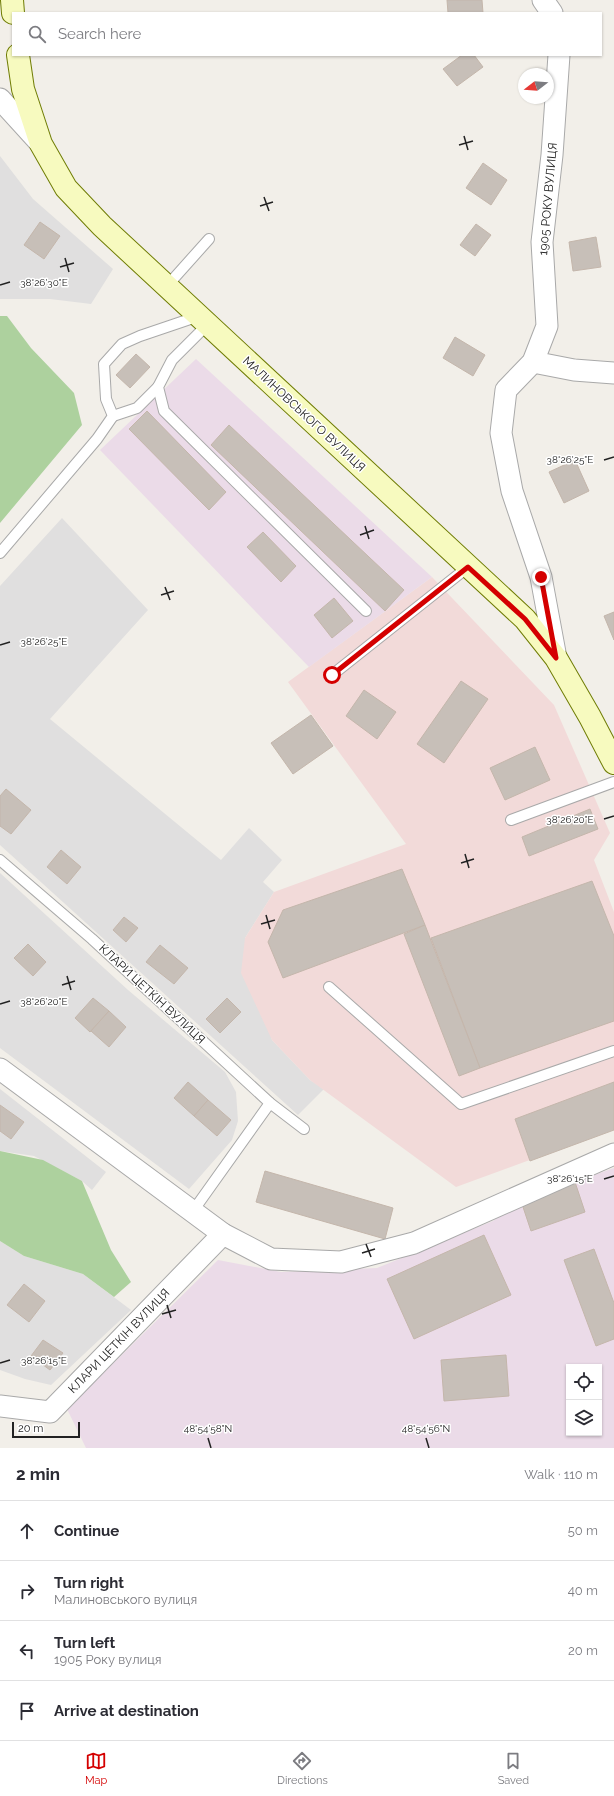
<!DOCTYPE html>
<html lang="en">
<head>
<meta charset="utf-8">
<style>
	body { margin:0; font-family:Raleway,sans-serif; background:#f7f7f7; color:#2b2b33 }
	.controls { position:absolute; right:12px; bottom:12px; display:grid; overflow:hidden; border-radius:0px; box-shadow:0 1px 3px #0004 }
	.controls button { width:36px; height:36px; display:grid; place-items:center; padding:0; border:0; border-bottom:1px solid #e1e1e2; background:#fff; color:#2b2b33; font:20px sans-serif }
	.compass { position:absolute; left:518px; top:68px; width:36px; height:36px; border-radius:50%; background:#fff; box-shadow:0 1px 3px #0004; rotate:253deg }
	.scale { position:absolute; left:12px; bottom:10px; width:68px; box-sizing:border-box; padding-left:4px; border:2px solid #222; border-top:0; font-size:11px; line-height:14px; white-space:nowrap; color:#222; -webkit-text-stroke:3px #fff; paint-order:stroke }
	.stop { position:absolute; width:12px; height:12px; margin:-9px; border:3px solid #d40000; border-radius:50%; background:#fff }
	.stop.end { background:#d40000; border-color:#fff; box-shadow:0 1px 4px #0008 }
	.list { margin:0; padding:0; list-style:none }
	h2 { display:flex; justify-content:space-between; align-items:center; height:52px; margin:0; padding:0 16px; font-size:17px }
	h2 small { font-size:13px; font-weight:400; color:#7c7c81 }
	.list li { display:grid; grid-template-columns:26px 1fr auto; gap:12px; align-items:center; box-sizing:border-box; height:60px; padding:0 16px; border-top:1px solid #e1e1e2 }
	.list b { display:block; font-size:15px; white-space:nowrap }
	.list p { margin:0; font-size:13px; white-space:nowrap; color:#7c7c81 }
	.list em { font-size:13px; font-style:normal; color:#7c7c81 }
	.icon { flex:none; width:22px; height:22px; fill:none; stroke:currentColor; stroke-width:2; stroke-linecap:round; stroke-linejoin:round }
	.map { position:relative; flex:none; width:614px; height:1448px; overflow:hidden }
	.search { position:absolute; background:#fff; box-shadow:0 1px 3px #0004; left:12px; right:12px; top:12px; height:44px; display:flex; align-items:center; gap:10px; box-sizing:border-box; padding:0 14px; border-radius:0px; color:#7c7c81; font-size:15px }
	.sheet { height:292px; background:#fff }
	nav { display:flex; justify-content:space-around; align-items:center; box-sizing:border-box; height:56px; border-top:1px solid #e1e1e2; background:#fff; font-size:11px; color:#7c7c81 }
	nav a { display:grid; justify-items:center; gap:2px }
	nav .on { color:#d40000 }
	.map>svg:first-child { display:block }
	.residential { fill:#e0dfdf }
	.commercial { fill:#f2dad9 }
	.industrial { fill:#ebdbe8; fill-rule:evenodd }
	.forest { fill:#add19e }
	.building { fill:#c7bfb8; stroke:#c4b6ab }
	.lines { fill:none; stroke-linecap:round; stroke-linejoin:round }
	.lane-casing { stroke:#a9a9a9; stroke-width:12 }
	.street-casing { stroke:#a9a9a9; stroke-width:23 }
	.secondary-casing { stroke:#707d05; stroke-width:24 }
	.lane { stroke:#fff; stroke-width:10 }
	.street { stroke:#fff; stroke-width:21 }
	.secondary { stroke:#f7fabf; stroke-width:22 }
	.route { stroke:#d40000; stroke-width:5 }
	.ticks { fill:none; stroke:#222; stroke-width:1.5 }
	.labels { text-anchor:middle; dominant-baseline:central; stroke-width:3; stroke-linejoin:round; paint-order:stroke }
	.street-label { font-size:12px; fill:#222; stroke:#fff }
	.ticks-label { font-size:10px; text-anchor:middle; fill:#222; stroke:#fff; stroke-width:3; stroke-linejoin:round; paint-order:stroke }
</style>
</head>
<body>
<div class="map">
<svg width="614" height="1448" viewBox="0 0 614 1448">
	<rect width="100%" height="100%" fill="#f2efe9"/>
	<g class="residential">
		<polygon points="0,156 33,199 113,269 91,304 50,299 0,299"/>
		<polygon points="62,518 148,610 50,719 221,860 249,828 282,860 263,882 274,892 245,938 272,1040 310,1080 324,1089 298,1115 0,845 0,586"/>
		<polygon points="0,873 128,990 225,1072 236,1092 238,1121 232,1140 189,1189 0,1048"/>
		<polygon points="0,1089 106,1172 92,1190 82,1181 34,1156 0,1151"/>
		<polygon points="0,1241 24,1256 83,1274 131,1310 51,1385 25,1379 0,1370"/>
	</g>
	<polygon class="commercial" points="432,577 554,705 610,833 594,860 614,912 614,1129 456,1187 310,1080 272,1040 241,973 245,938 274,892 406,844 288,682"/>
	<g class="industrial">
		<polygon points="196,359 432,577 309,667 100,450"/>
		<path d="M614,1168V1448H86L67,1409L218,1260L281,1272L377,1268L493,1221L521,1201ZM569,1367H599V1433H569Z"/>
	</g>
	<g class="forest">
		<polygon points="0,316 7,316 31,348 74,393 82,425 0,523"/>
		<polygon points="0,1151 43,1160 82,1181 111,1250 131,1282 114,1297 83,1274 24,1256 0,1241"/>
	</g>
	<g class="building">
		<polygon points="447,0 482,0 483,13 448,13"/>
		<polygon points="462,55 474,55 483,67 457,86 443,69"/>
		<polygon points="483,163 507,180 491,205 466,188"/>
		<polygon points="40,222 60,236 44,259 24,245"/>
		<polygon points="476,224 491,235 475,256 460,245"/>
		<polygon points="596,237 601,267 573,271 569,242"/>
		<polygon points="455,337 485,355 473,376 443,358"/>
		<polygon points="136,354 150,367 130,388 116,375"/>
		<polygon points="147,411 226,492 209,510 129,429"/>
		<polygon points="229,425 404,590 385,611 211,445"/>
		<polygon points="575,460 589,491 564,503 549,472"/>
		<polygon points="263,532 296,566 281,582 247,547"/>
		<polygon points="334,598 353,621 332,638 314,615"/>
		<polygon points="614,612 614,640 604,616"/>
		<polygon points="461,681 488,699 444,763 417,744"/>
		<polygon points="364,690 396,712 377,739 346,716"/>
		<polygon points="311,715 333,746 293,774 271,743"/>
		<polygon points="535,747 550,780 505,800 490,768"/>
		<polygon points="6,789 31,810 11,834 0,826 0,796"/>
		<polygon points="590,809 598,829 529,856 522,837"/>
		<polygon points="61,850 81,867 67,884 47,867"/>
		<polygon points="402,869 425,925 283,978 268,942 283,910"/>
		<polygon points="592,881 614,936 614,1021 480,1068 431,938"/>
		<polygon points="124,917 138,928 126,942 113,930"/>
		<polygon points="425,925 480,1068 459,1076 404,934"/>
		<polygon points="28,944 46,962 33,976 14,958"/>
		<polygon points="160,945 188,968 174,984 146,962"/>
		<polygon points="93,998 109,1011 90,1032 75,1018"/>
		<polygon points="227,998 241,1012 220,1033 206,1019"/>
		<polygon points="109,1011 126,1027 109,1047 91,1031"/>
		<polygon points="188,1082 208,1100 194,1116 174,1098"/>
		<polygon points="614,1082 614,1130 530,1161 515,1119"/>
		<polygon points="208,1100 231,1120 217,1136 194,1116"/>
		<polygon points="0,1105 24,1122 11,1139 0,1131"/>
		<polygon points="265,1171 393,1208 385,1239 256,1202"/>
		<polygon points="575,1182 585,1212 531,1231 521,1201"/>
		<polygon points="484,1235 511,1295 414,1339 387,1279"/>
		<polygon points="594,1249 614,1303 614,1339 596,1346 564,1260"/>
		<polygon points="24,1284 45,1301 29,1322 7,1305"/>
		<polygon points="43,1340 63,1353 50,1370 31,1356"/>
		<polygon points="506,1355 509,1396 444,1401 441,1360"/>
	</g>
	<g class="lines">
		<defs>
			<g id="lane">
				<polyline points="167,286 209,239"/>
				<polyline points="208,324 172,360 158,387 164,411 366,611"/>
				<polyline points="113,416 137,408 158,387"/>
				<polyline points="0,553 97,439 113,416 106,399 104,364 122,344 140,336 199,316"/>
				<polyline points="332,675 468,567"/>
				<polyline points="511,820 614,782"/>
				<polyline points="0,860 92,939 270,1103 304,1129"/>
				<polyline points="329,987 461,1104 614,1051"/>
				<polyline points="193,1211 270,1103"/>
			</g>
			<g id="street">
				<polyline points="543,0 552,13"/>
				<polyline points="0,99 41,144"/>
				<polyline points="533,362 574,370 614,373"/>
				<polyline points="556,658 541,577 512,491 501,433 506,390 533,362 547,326 542,242 552,155 559,55"/>
				<polyline points="0,1069 223,1234 271,1259 341,1262 414,1243 614,1154"/>
				<polyline points="0,1406 50,1412 223,1234"/>
			</g>
			<g id="secondary">
				<polyline points="12,0 13,13"/>
				<polyline points="18,55 23,89 41,144 66,188 102,226 525,619 556,658 590,717 614,763"/>
			</g>
		</defs>
		<use href="#lane" class="lane-casing"/>
		<use href="#street" class="street-casing"/>
		<use href="#secondary" class="secondary-casing"/>
		<use href="#lane" class="lane"/>
		<use href="#street" class="street"/>
		<use href="#secondary" class="secondary"/>
	</g>
	<g class="lines">
		<polyline class="route" points="332,675 468,567 525,619 556,658 541,577"/>
	</g>
	<path class="ticks" d="M464,136L468,150M459,145L473,141M264,197L269,211M260,206L273,202M65,258L69,272M60,267L74,263M0,285L10,282M604,460L614,457M365,526L369,539M360,535L374,530M165,587L170,600M161,595L174,591M0,645L10,642M604,819L614,816M465,854L469,868M461,863L474,859M266,915L270,929M261,924L275,920M67,976L71,990M62,985L75,981M0,1004L10,1001M604,1179L614,1176M366,1244L371,1257M362,1253L375,1249M167,1305L171,1318M162,1314L176,1310M0,1363L10,1360M208,1438L211,1448M426,1438L429,1448"/>
	<g class="labels">
		<g class="street-label">
			<text transform="translate(548 199) rotate(-85)">1905 РОКУ ВУЛИЦЯ</text>
			<text transform="translate(304 414) rotate(43)">МАЛИНОВСЬКОГО ВУЛИЦЯ</text>
			<text transform="translate(152 994) rotate(43)">КЛАРИ ЦЕТКІН ВУЛИЦЯ</text>
			<text transform="translate(119 1341) rotate(-46)">КЛАРИ ЦЕТКІН ВУЛИЦЯ</text>
		</g>
	</g>
	<g class="ticks-label">
		<text x="44" y="286">38°26'30"E</text>
		<text x="570" y="463">38°26'25"E</text>
		<text x="44" y="645">38°26'25"E</text>
		<text x="570" y="823">38°26'20"E</text>
		<text x="44" y="1005">38°26'20"E</text>
		<text x="570" y="1182">38°26'15"E</text>
		<text x="44" y="1364">38°26'15"E</text>
		<text x="208" y="1432">48°54'58"N</text>
		<text x="426" y="1432">48°54'56"N</text>
	</g>
</svg>
<div class="controls">
<button><svg class="icon" aria-label="locate" viewBox="0 0 24 24"><circle cx="12" cy="12" r="6"/><path d="M12 2v4M12 18v4M2 12h4M18 12h4"/></svg></button>
<button><svg class="icon" aria-label="layers" viewBox="0 0 24 24"><path d="M12 4l9 5-9 5-9-5zM3 14l9 5 9-5"/></svg></button>
</div>
<svg class="compass" viewBox="-18 -18 36 36"><path d="M0-13l5 13h-10z" fill="#e53935"/><path d="M0 13l5-13h-10z" fill="#7c7c81"/></svg>
<div class="scale">20 m</div>
<div class="stop" style="left:332px;top:675px"></div>
<div class="stop end" style="left:541px;top:577px"></div>
<div class="search"><svg class="icon" aria-label="search" viewBox="0 0 24 24"><circle cx="10" cy="10" r="6"/><path d="M15 15l6 6"/></svg>Search here</div>
</div>
<section class="sheet">
<h2>2 min<small>Walk · 110 m</small></h2>
<ul class="list">
<li><svg class="icon" aria-label="ahead" viewBox="0 0 24 24"><path d="M12 20V5M6 11l6-6 6 6"/></svg><div><b>Continue</b></div><em>50 m</em></li>
<li><svg class="icon" aria-label="right" viewBox="0 0 24 24"><path d="M7 20v-9h11M14 6l5 5-5 5"/></svg><div><b>Turn right</b><p>Малиновського вулиця</p></div><em>40 m</em></li>
<li><svg class="icon" aria-label="left" viewBox="0 0 24 24"><path d="M17 20v-9H6M10 6l-5 5 5 5"/></svg><div><b>Turn left</b><p>1905 Року вулиця</p></div><em>20 m</em></li>
<li><svg class="icon" aria-label="arrive" viewBox="0 0 24 24"><path d="M6 21V4h12l-3 4 3 4H6"/></svg><div><b>Arrive at destination</b></div></li>
</ul>
</section>
<nav>
<a class="on"><svg class="icon" aria-label="map" viewBox="0 0 24 24"><path d="M3 6l6-2 6 2 6-2v14l-6 2-6-2-6 2zM9 4v14M15 6v14"/></svg>Map</a>
<a><svg class="icon" aria-label="directions" viewBox="0 0 24 24"><path d="M12 3l9 9-9 9-9-9zM9 14v-3h6M13 9l2 2-2 2"/></svg>Directions</a>
<a><svg class="icon" aria-label="saved" viewBox="0 0 24 24"><path d="M7 4h10v16l-5-4-5 4z"/></svg>Saved</a>
</nav>
</body>
</html>
